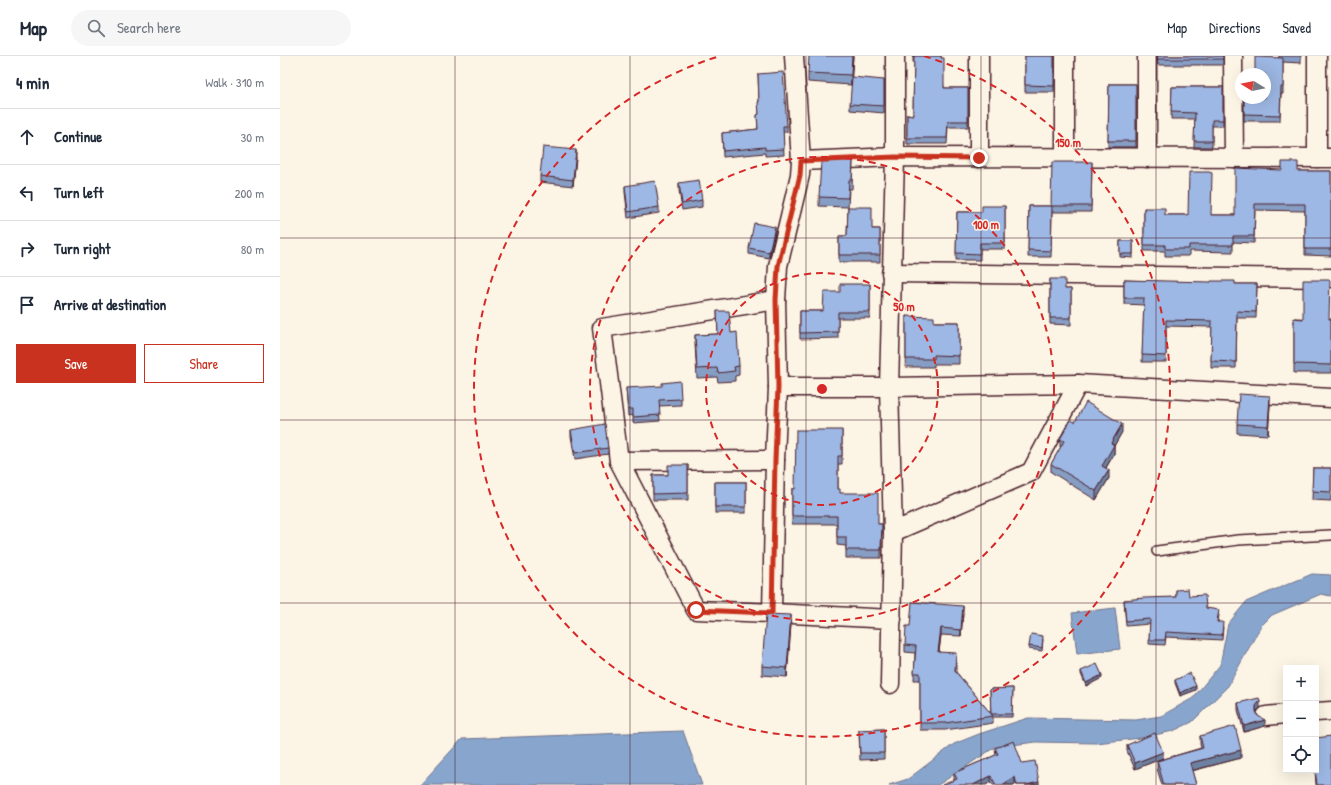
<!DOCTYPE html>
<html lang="en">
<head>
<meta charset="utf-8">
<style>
	body { margin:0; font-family:"Patrick Hand",sans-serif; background:#f6f6f7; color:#1f2937 }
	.controls { position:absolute; right:12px; bottom:12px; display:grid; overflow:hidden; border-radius:0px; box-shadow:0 4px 16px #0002 }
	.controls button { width:36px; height:36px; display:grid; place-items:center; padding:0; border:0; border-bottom:1px solid #e0e1e3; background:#fff; color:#1f2937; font:20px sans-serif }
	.compass { position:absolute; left:955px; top:12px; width:36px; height:36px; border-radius:50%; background:#fff; box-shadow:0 4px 16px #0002; rotate:280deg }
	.stop { position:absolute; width:12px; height:12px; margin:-9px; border:3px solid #c8321e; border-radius:50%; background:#fff }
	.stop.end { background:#c8321e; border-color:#fff; box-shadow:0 1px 4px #0008 }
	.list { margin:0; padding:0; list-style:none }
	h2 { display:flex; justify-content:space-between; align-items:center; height:52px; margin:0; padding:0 16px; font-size:17px }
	h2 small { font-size:13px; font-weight:400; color:#747a83 }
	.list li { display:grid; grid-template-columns:26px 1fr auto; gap:12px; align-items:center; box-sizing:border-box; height:56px; padding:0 16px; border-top:1px solid #e0e1e3 }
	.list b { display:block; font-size:15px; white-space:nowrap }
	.list em { font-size:13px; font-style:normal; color:#747a83 }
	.actions { display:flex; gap:8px; padding:12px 16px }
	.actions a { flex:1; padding:9px 0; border:1px solid #c8321e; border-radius:0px; text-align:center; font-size:14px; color:#c8321e }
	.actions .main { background:#c8321e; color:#fff }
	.icon { flex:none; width:22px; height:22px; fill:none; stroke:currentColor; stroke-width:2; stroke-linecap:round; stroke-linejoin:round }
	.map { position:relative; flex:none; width:1051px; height:729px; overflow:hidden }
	header { display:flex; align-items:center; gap:24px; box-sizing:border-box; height:56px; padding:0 20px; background:#fff; border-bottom:1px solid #e0e1e3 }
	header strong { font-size:19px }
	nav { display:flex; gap:22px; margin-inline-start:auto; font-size:14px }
	.search { width:280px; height:36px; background:#f6f6f7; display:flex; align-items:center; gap:10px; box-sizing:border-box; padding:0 14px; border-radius:22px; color:#747a83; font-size:15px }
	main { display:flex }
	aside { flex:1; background:#fff }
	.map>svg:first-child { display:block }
	.water { fill:#88a6cd; stroke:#6f708c }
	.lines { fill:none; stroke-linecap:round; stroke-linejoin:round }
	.lane-casing { stroke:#4a1f2b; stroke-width:12 }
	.street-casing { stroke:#4a1f2b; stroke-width:21 }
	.lane { stroke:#fcf5e5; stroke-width:9 }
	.street { stroke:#fcf5e5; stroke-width:18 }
	.wall { fill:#879ec4; stroke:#4a1f2b }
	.shaded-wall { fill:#6e81a0; stroke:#4a1f2b }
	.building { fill:#9db8e4; stroke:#4a1f2b }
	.route { stroke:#c8321e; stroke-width:5 }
	.grid { fill:none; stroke:#4a1f2b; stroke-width:1; stroke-opacity:0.55 }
	.ring { fill:none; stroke:#d62828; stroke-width:2; stroke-dasharray:7 5 }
	.centre { fill:#d62828; stroke:#fcf5e5; stroke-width:2 }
	.ring-label { font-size:12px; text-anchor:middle; font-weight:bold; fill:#d62828; stroke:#fcf5e5; stroke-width:3; stroke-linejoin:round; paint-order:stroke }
</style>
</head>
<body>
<header>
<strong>Map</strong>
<div class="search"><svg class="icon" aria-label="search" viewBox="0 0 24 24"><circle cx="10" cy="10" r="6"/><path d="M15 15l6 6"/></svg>Search here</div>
<nav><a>Map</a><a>Directions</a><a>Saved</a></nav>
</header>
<main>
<aside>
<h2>4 min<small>Walk · 310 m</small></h2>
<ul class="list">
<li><svg class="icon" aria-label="ahead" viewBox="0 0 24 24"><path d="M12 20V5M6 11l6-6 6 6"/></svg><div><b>Continue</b></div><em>30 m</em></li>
<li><svg class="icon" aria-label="left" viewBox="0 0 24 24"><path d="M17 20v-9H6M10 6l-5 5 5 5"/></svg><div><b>Turn left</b></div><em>200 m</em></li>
<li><svg class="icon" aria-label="right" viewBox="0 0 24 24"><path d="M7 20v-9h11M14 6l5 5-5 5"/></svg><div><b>Turn right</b></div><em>80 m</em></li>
<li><svg class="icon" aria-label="arrive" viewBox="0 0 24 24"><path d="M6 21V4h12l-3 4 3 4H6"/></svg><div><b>Arrive at destination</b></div></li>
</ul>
<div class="actions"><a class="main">Save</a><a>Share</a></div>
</aside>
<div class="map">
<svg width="1051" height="729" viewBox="0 0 1051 729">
	<rect width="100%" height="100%" fill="#fcf5e5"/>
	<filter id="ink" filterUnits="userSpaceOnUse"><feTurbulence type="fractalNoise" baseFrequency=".025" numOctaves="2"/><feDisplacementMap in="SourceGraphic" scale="8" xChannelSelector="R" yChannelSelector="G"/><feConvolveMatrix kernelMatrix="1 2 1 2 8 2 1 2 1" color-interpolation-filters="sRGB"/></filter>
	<g filter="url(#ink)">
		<g class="water">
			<polygon points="1032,518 1051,519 1051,540 1041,538 992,559 981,570 948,630 912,666 893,675 861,682 816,687 756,686 715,691 658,729 609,729 628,723 674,688 699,678 748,662 856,664 881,660 913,642 940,609 948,568 966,546"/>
			<polygon points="835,552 840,593 797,598 792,557"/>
			<polygon points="403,675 422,729 140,729 182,683"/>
		</g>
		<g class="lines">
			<defs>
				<polyline id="lane" points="877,495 958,484 1051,479"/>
				<g id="street">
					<polyline points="953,0 954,102"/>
					<polyline points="699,102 699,0"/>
					<polyline points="785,102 785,0"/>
					<polyline points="867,102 867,0"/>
					<polyline points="1037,102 1037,0"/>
					<polyline points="521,105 615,101 1051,102"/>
					<polyline points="611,217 1051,222"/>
					<polyline points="496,244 322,272 339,405 416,554 492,557 612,563"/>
					<polyline points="498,331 609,331 798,328 1051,342"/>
					<polyline points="339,405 495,404"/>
					<polyline points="613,476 751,416 798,328"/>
					<polyline points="492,557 495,404 498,331 496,244 498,210 520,119 521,105 514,0"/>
					<polyline points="610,628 613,476 609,331 615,101 615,0"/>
					<polyline points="1036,656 1051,655"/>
					<polyline points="986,660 1006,658"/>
				</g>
			</defs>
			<use href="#lane" class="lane-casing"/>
			<use href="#street" class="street-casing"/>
			<use href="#lane" class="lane"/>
			<use href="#street" class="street"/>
		</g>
		<g class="wall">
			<polygon points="573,0 571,29 528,26 528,17"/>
			<polygon points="633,0 661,0 664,32 688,32 688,71 668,71 667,88 627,88 627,58 633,59 634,6 633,6"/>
			<rect x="745" y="0" width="29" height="36"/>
			<polygon points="877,0 943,0 943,9 878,9"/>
			<polygon points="999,0 1021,0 1021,7 1003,6 1003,38 1001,38 1000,65 964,65 964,42 985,42"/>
			<polygon points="478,18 507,70 507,76 503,76 504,99 485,100 485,97 443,101 442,77 478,73 477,59 479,58 479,46"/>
			<polygon points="604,24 604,57 570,54 570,48"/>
			<polygon points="829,28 856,28 856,91 828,91"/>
			<polygon points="892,31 943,31 943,70 932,70 932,91 914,91 915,63 891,63"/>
			<polygon points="296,101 293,130 260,126 260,120"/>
			<polygon points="573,104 572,133 569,133 568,151 592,173 600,173 600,206 559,206 559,180 567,180 568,151 539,150 539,141"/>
			<polygon points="812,106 811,156 772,156 771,201 748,201 749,150 771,150"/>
			<polygon points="1018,115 1051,115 1051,200 1025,199 1025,155 975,154 974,187 953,186 953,196 909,195 909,200 885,200 885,195 864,195 864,152 885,159 955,159"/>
			<polygon points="399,127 422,144 422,151 402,154 399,134"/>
			<polygon points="345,130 379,151 379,157 348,162 345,136"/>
			<polygon points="725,150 725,193 700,193 700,204 676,204 677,156 702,156"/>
			<polygon points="495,177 489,202 469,198 469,192"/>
			<polygon points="840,185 853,185 853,202 840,201"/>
			<polygon points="770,223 785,233 791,233 791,269 770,268"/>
			<polygon points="844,224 955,228 977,228 976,262 957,262 956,312 931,312 932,271 886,270 886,306 862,306 864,249 844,248"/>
			<polygon points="590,228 590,262 558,262 558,282 520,283 520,255 543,255 560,236"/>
			<polygon points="437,255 451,277 459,310 459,319 455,320 455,325 438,326 437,321 417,322 415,288 415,279 438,278"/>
			<polygon points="626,260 654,266 679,266 679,308 654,308 654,311 626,311"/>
			<polygon points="1014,262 1051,263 1051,317 1014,317"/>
			<polygon points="346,332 401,343 401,349 379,350 380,365 353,367 353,359 348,360"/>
			<polygon points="990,349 988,379 957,377 957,368"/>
			<polygon points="795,366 842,376 834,390 834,398 826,412 829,422 816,444 771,416 771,408 781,391 780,391 780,383"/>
			<polygon points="291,374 328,392 328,398 295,403 291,380"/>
			<polygon points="562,374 562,408 558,408 558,433 560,437 598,468 602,468 601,502 566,502 566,490 557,489 557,468 512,468 512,433 515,433"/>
			<polygon points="408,409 408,444 373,444 373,419 388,419"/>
			<polygon points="1033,412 1051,412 1051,445 1032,444"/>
			<rect x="435" y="426" width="31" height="31"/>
			<polygon points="896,534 909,540 926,552 939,559 938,566 943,571 942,584 886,581 885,589 869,588 870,568 846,570 844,544 896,541"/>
			<polygon points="683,557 681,580 661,579 659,596 676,604 676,616 711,658 710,633 733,632 732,661 713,661 713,667 665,674 640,674 640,624 634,624 635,597 625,596 625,589 630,570"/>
			<polygon points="511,568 507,621 482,619 482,610"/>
			<polygon points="763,583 762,595 749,593 749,590"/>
			<polygon points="801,615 822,622 806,630 801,618"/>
			<polygon points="895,624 916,634 900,640 895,627"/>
			<polygon points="958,647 980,652 976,656 978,660 985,670 964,676 958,654"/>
			<polygon points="604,673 604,703 580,704 579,674"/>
			<polygon points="920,680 961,702 912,715 916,729 882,729 877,713 877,705 921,692 920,688"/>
			<polygon points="847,689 883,702 855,713 847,695"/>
			<polygon points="715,692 742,707 759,729 736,729 735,728 733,729 713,729 711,726 674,724 674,717 716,699"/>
			<polygon points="1035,714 1036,714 1051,729 1036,729"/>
		</g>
		<g class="shaded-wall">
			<polygon points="572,0 573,0 571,29 571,19"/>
			<polygon points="296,94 296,101 293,130 293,124"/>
			<polygon points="495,171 495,177 489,202 489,196"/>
			<polygon points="990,340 990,349 988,379 988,370"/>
			<polygon points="842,368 842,376 834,390 834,398 822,418 822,410 831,387"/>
			<polygon points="829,414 829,422 816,444 816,435"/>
			<polygon points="683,550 683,557 681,580 681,574"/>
			<polygon points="511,559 511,568 507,621 507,612"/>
			<polygon points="661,572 661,579 658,603 658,596"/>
			<polygon points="822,619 822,622 806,630 806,627"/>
			<polygon points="916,630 916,634 900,640 900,637"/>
			<polygon points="980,645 980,652 976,656 976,650"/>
			<polygon points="985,664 985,670 964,676 964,670"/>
			<polygon points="961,694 961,702 910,715 910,707"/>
			<polygon points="883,696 883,702 855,713 855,707"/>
			<polygon points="711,720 711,726 706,729 693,729"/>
			<polygon points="735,721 735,728 733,729 722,729"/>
			<polygon points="759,726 759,729 746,729"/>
		</g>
		<g class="building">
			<polygon points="529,0 572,0 571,19 528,17"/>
			<polygon points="633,0 661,0 661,2 664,2 664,32 688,32 688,65 668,65 667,82 627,82 627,58 633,59 634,0"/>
			<polygon points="745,0 774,0 774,30 745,29"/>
			<polygon points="877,0 943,0 943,3 878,3"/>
			<polygon points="975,1 1003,2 1003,31 1001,31 1000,59 964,58 964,42 985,42 985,18 975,18"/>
			<polygon points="503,16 507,70 503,70 504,93 485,94 485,91 443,95 442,77 478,73 477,59 479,58 478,46 479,46 478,18"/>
			<polygon points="572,21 604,24 604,50 570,48"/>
			<polygon points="829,28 856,28 856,85 828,85"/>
			<polygon points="892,31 943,31 943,64 932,64 932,85 914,85 915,57 891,56"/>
			<polygon points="263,91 296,94 293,124 260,120"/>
			<polygon points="573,104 572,124 569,124 568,142 539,141 541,105"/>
			<polygon points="772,106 812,106 811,150 771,150"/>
			<polygon points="1002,106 1018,106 1018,115 1051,115 1051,193 1025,193 1025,148 975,148 974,180 953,180 953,189 909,189 909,193 885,193 885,189 864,189 864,152 885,152 885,159 908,159 909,116 929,116 932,117 931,159 955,159 955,112 1002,114"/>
			<polygon points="419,124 422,144 402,148 399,127"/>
			<polygon points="375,125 379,151 348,156 345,130"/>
			<polygon points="702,150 725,150 725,187 700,187 700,198 676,197 677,156 702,156"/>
			<polygon points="749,150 772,150 771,195 748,194"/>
			<polygon points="568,151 592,151 592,173 600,173 600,199 559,199 559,180 567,180"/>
			<polygon points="474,167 495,171 489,196 469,192"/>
			<rect x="840" y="185" width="13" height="13"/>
			<polygon points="770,223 785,223 785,233 791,233 791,262 770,262"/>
			<polygon points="844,224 931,226 931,225 955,225 955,228 977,228 976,256 957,255 956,306 931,305 932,265 886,264 886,300 862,299 864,242 844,242"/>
			<polygon points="1023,224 1050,224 1049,263 1051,263 1051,309 1014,308 1014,262 1023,263"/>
			<polygon points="560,228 590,228 590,256 558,256 558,276 520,277 520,255 543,255 544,236 560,236"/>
			<polygon points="437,255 449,255 451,277 457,276 459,310 454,311 455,315 438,317 437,312 417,313 415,279 438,278"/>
			<polygon points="626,260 654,261 654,266 679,266 679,300 654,299 654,303 626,303"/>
			<polygon points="400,325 401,343 379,344 380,359 353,361 353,353 348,353 346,332 382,330 382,327"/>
			<polygon points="959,338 990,340 988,370 957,368"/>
			<polygon points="806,346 842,368 831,387 834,389 822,410 829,414 816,435 771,408 784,385 780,383 791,364 795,366"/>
			<polygon points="325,368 328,392 295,397 291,374"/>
			<polygon points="516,374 562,374 562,400 558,400 558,433 560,433 560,437 598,437 598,468 602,468 601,494 566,494 566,481 557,481 557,460 512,460 512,433 515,433"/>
			<polygon points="388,409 408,409 408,437 373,438 373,419 388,419"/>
			<polygon points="1033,412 1051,412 1051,436 1032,435"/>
			<rect x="435" y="426" width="31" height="25"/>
			<polygon points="908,533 909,540 925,539 926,552 939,554 937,566 943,566 942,579 886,576 885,584 869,584 870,563 846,565 844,544 864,542 896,541 896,534"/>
			<polygon points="632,546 683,550 681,574 661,572 658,596 676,597 675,615 713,660 665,667 640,667 640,617 634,617 636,590 625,589 626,570 630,570"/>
			<polygon points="486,558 511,559 507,612 482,610"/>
			<polygon points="751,578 763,580 762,592 749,590"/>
			<polygon points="817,608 822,619 806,627 801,615"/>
			<polygon points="910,617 916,630 900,637 895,624"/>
			<polygon points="733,632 732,658 711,658 710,633"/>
			<polygon points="979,642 980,645 976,650 976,655 978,660 985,664 964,670 958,647"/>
			<polygon points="955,670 961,694 910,707 916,729 884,729 877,705 923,692 920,680"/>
			<polygon points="604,673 604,697 580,697 579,674"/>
			<polygon points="875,677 883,696 855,707 847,689"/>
			<polygon points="1051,680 1051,729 1037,729 1035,714 1036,714 1036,682"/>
			<polygon points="734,685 742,707 755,705 759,726 746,729 737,729 735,721 722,729 716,729 711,720 693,729 662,729 677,723 674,717 718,698 715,692"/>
		</g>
	</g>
	<g class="lines" filter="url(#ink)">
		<polyline class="route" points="416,554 492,557 495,404 498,331 496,244 498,210 520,119 521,105 615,101 699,102"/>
	</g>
	<path class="grid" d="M175,0V729M350,0V729M526,0V729M701,0V729M876,0V729M0,182H1051M0,364H1051M0,547H1051"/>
	<g class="ring">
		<circle cx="542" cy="333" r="116"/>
		<circle cx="542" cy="333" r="232"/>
		<path d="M644 0A348 348 0 1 1 440 0"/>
	</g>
	<circle cx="542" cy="333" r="6" class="centre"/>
	<g class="ring-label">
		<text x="788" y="91">150 m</text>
		<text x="706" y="173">100 m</text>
		<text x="624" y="255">50 m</text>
	</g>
</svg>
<div class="controls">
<button>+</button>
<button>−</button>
<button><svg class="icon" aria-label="locate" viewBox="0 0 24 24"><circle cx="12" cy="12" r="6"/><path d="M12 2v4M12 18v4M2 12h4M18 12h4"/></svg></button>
</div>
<svg class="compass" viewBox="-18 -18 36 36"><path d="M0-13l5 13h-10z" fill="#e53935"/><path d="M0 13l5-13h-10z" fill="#747a83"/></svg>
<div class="stop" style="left:416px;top:554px"></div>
<div class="stop end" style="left:699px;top:102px"></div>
</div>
</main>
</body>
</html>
